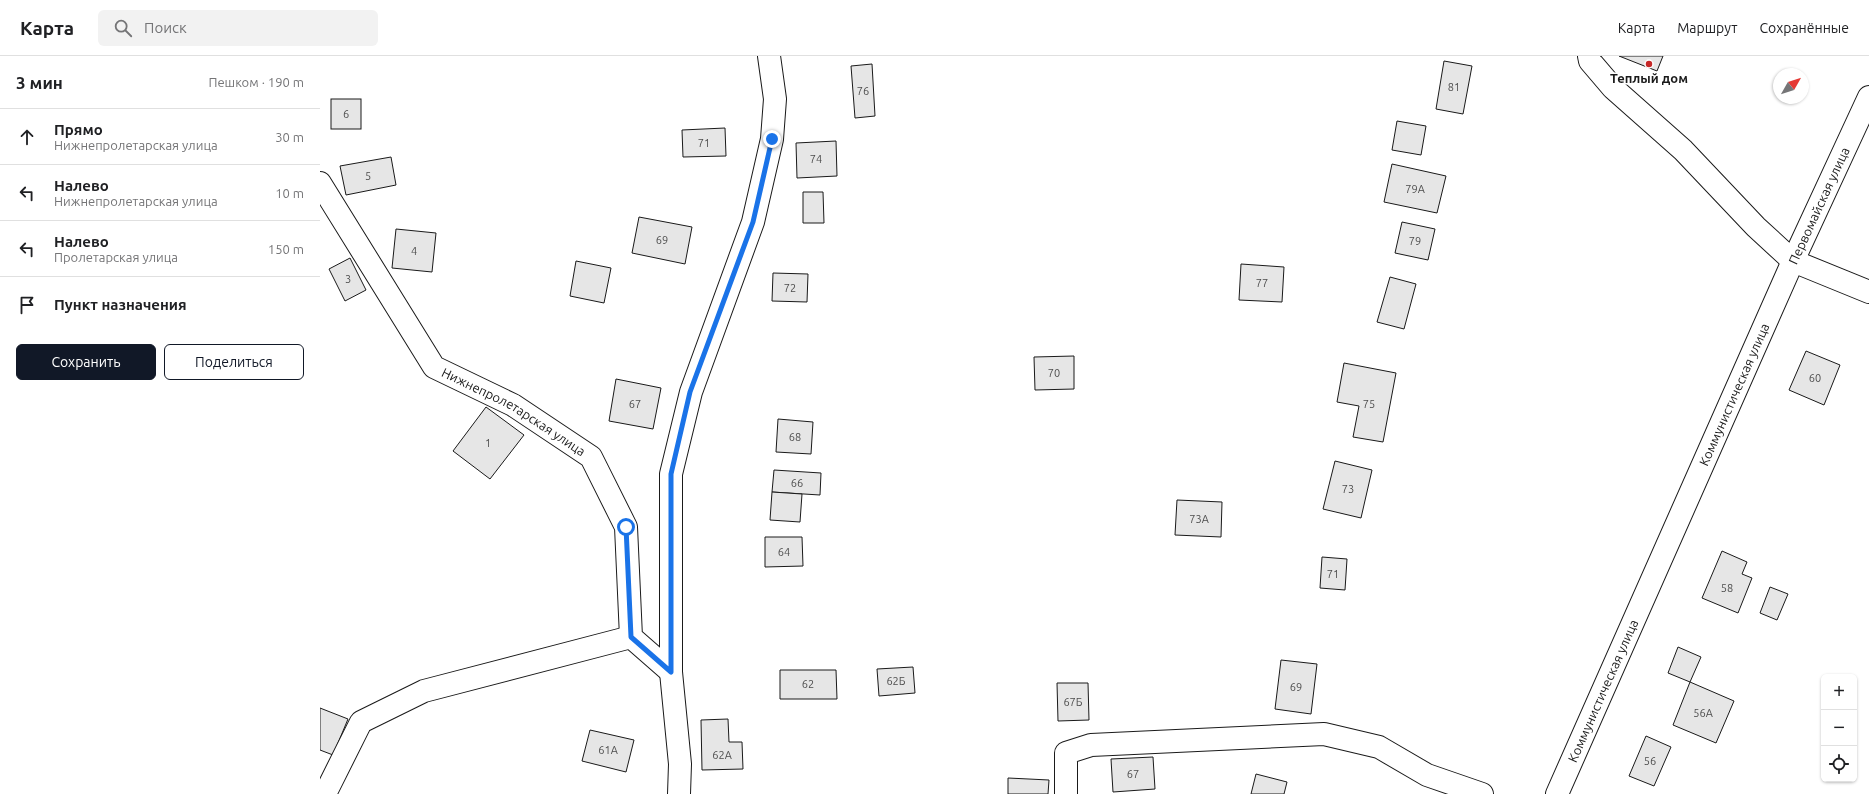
<!DOCTYPE html>
<html lang="ru">
<head>
<meta charset="utf-8">
<style>
	body { margin:0; font-family:Ubuntu,sans-serif; background:#f2f2f2; color:#202124 }
	.controls { position:absolute; right:12px; bottom:12px; display:grid; overflow:hidden; border-radius:6px; box-shadow:0 1px 3px #0004 }
	.controls button { width:36px; height:36px; display:grid; place-items:center; padding:0; border:0; border-bottom:1px solid #e0e0e0; background:#fff; color:#202124; font:20px sans-serif }
	.compass { position:absolute; left:1453px; top:12px; width:36px; height:36px; border-radius:50%; background:#fff; box-shadow:0 1px 3px #0004; rotate:51deg }
	.stop { position:absolute; width:12px; height:12px; margin:-9px; border:3px solid #1a73e8; border-radius:50%; background:#fff }
	.stop.end { background:#1a73e8; border-color:#fff; box-shadow:0 1px 4px #0008 }
	.list { margin:0; padding:0; list-style:none }
	h2 { display:flex; justify-content:space-between; align-items:center; height:52px; margin:0; padding:0 16px; font-size:17px }
	h2 small { font-size:13px; font-weight:400; color:#757577 }
	.list li { display:grid; grid-template-columns:26px 1fr auto; gap:12px; align-items:center; box-sizing:border-box; height:56px; padding:0 16px; border-top:1px solid #e0e0e0 }
	.list b { display:block; font-size:15px; white-space:nowrap }
	.list p { margin:0; font-size:13px; white-space:nowrap; color:#757577 }
	.list em { font-size:13px; font-style:normal; color:#757577 }
	.actions { display:flex; gap:8px; padding:12px 16px }
	.actions a { flex:1; padding:9px 0; border:1px solid #111827; border-radius:6px; text-align:center; font-size:14px; color:#111827 }
	.actions .main { background:#111827; color:#fff }
	.icon { flex:none; width:22px; height:22px; fill:none; stroke:currentColor; stroke-width:2; stroke-linecap:round; stroke-linejoin:round }
	.map { position:relative; flex:none; width:1549px; height:738px; overflow:hidden }
	header { display:flex; align-items:center; gap:24px; box-sizing:border-box; height:56px; padding:0 20px; background:#fff; border-bottom:1px solid #e0e0e0 }
	header strong { font-size:19px }
	nav { display:flex; gap:22px; margin-inline-start:auto; font-size:14px }
	.search { width:280px; height:36px; background:#f2f2f2; display:flex; align-items:center; gap:10px; box-sizing:border-box; padding:0 14px; border-radius:6px; color:#757577; font-size:15px }
	main { display:flex }
	aside { flex:1; background:#fff }
	.map>svg:first-child { display:block }
	.building { fill:#e6e6e6; stroke:#1a1a1a }
	.lines { fill:none; stroke-linecap:round; stroke-linejoin:round }
	.minor-casing { stroke:#1a1a1a; stroke-width:24 }
	.major-casing { stroke:#1a1a1a; stroke-width:24 }
	.minor { stroke:#fff; stroke-width:22 }
	.major { stroke:#fff; stroke-width:22 }
	.route { stroke:#1a73e8; stroke-width:5 }
	.poi-dot { fill:#c62828; stroke:#fff; stroke-width:1.5 }
	.labels { text-anchor:middle; dominant-baseline:central; stroke-width:3; stroke-linejoin:round; paint-order:stroke }
	.number-label { font-size:11px; fill:#4d4d4d }
	.poi-label { font-size:13px; font-weight:bold; fill:#1a1a1a; stroke:#fff }
	.street-label { font-size:13px; fill:#1a1a1a; stroke:#fff }
</style>
</head>
<body>
<header>
<strong>Карта</strong>
<div class="search"><svg class="icon" aria-label="search" viewBox="0 0 24 24"><circle cx="10" cy="10" r="6"/><path d="M15 15l6 6"/></svg>Поиск</div>
<nav><a>Карта</a><a>Маршрут</a><a>Сохранённые</a></nav>
</header>
<main>
<aside>
<h2>3 мин<small>Пешком · 190 m</small></h2>
<ul class="list">
<li><svg class="icon" aria-label="ahead" viewBox="0 0 24 24"><path d="M12 20V5M6 11l6-6 6 6"/></svg><div><b>Прямо</b><p>Нижнепролетарская улица</p></div><em>30 m</em></li>
<li><svg class="icon" aria-label="left" viewBox="0 0 24 24"><path d="M17 20v-9H6M10 6l-5 5 5 5"/></svg><div><b>Налево</b><p>Нижнепролетарская улица</p></div><em>10 m</em></li>
<li><svg class="icon" aria-label="left" viewBox="0 0 24 24"><path d="M17 20v-9H6M10 6l-5 5 5 5"/></svg><div><b>Налево</b><p>Пролетарская улица</p></div><em>150 m</em></li>
<li><svg class="icon" aria-label="arrive" viewBox="0 0 24 24"><path d="M6 21V4h12l-3 4 3 4H6"/></svg><div><b>Пункт назначения</b></div></li>
</ul>
<div class="actions"><a class="main">Сохранить</a><a>Поделиться</a></div>
</aside>
<div class="map">
<svg width="1549" height="738" viewBox="0 0 1549 738">
	<rect width="100%" height="100%" fill="#fff"/>
	<g class="building">
		<polygon points="1299,0 1343,0 1337,15"/>
		<polygon points="1124,5 1152,10 1143,58 1116,53"/>
		<polygon points="552,8 555,60 535,62 531,10"/>
		<rect x="11" y="43" width="30" height="30"/>
		<polygon points="1077,65 1106,70 1101,99 1072,94"/>
		<polygon points="405,72 406,100 363,101 362,74"/>
		<polygon points="516,85 517,120 477,122 476,87"/>
		<polygon points="71,101 76,129 26,139 20,110"/>
		<polygon points="1072,108 1126,120 1117,157 1064,146"/>
		<polygon points="483,136 503,136 504,167 483,167"/>
		<polygon points="319,161 372,171 365,208 312,197"/>
		<polygon points="1082,166 1115,173 1108,204 1075,197"/>
		<polygon points="76,173 116,177 112,216 72,212"/>
		<polygon points="30,202 46,234 25,245 9,213"/>
		<polygon points="256,205 291,212 284,247 250,240"/>
		<polygon points="921,208 964,211 962,246 919,244"/>
		<polygon points="453,217 488,218 487,246 452,245"/>
		<polygon points="1070,221 1096,228 1084,273 1057,266"/>
		<polygon points="1486,295 1520,309 1504,349 1469,334"/>
		<polygon points="754,300 754,333 715,334 714,301"/>
		<polygon points="1024,307 1076,317 1063,386 1033,381 1039,350 1017,346"/>
		<polygon points="296,323 341,332 333,373 289,365"/>
		<polygon points="166,351 204,379 170,423 133,395"/>
		<polygon points="458,363 493,366 491,398 456,396"/>
		<polygon points="1015,405 1052,414 1041,462 1003,453"/>
		<polygon points="454,414 501,417 500,439 452,436"/>
		<polygon points="452,436 482,438 480,466 450,464"/>
		<polygon points="857,444 902,446 901,481 855,479"/>
		<polygon points="445,481 482,481 483,510 445,511"/>
		<polygon points="1402,495 1427,506 1422,518 1432,522 1418,557 1382,542"/>
		<polygon points="1002,501 1027,503 1025,534 1000,532"/>
		<polygon points="1450,531 1468,538 1457,564 1440,557"/>
		<polygon points="1358,591 1381,601 1370,626 1348,617"/>
		<polygon points="961,604 997,608 991,658 955,653"/>
		<polygon points="593,611 595,637 559,640 557,613"/>
		<polygon points="460,614 516,614 517,643 460,643"/>
		<polygon points="1370,626 1414,645 1396,687 1353,669"/>
		<polygon points="737,627 768,627 769,664 738,665"/>
		<polygon points="0,652 28,663 13,699 0,694"/>
		<polygon points="408,663 409,686 422,686 423,713 382,714 381,664"/>
		<polygon points="270,674 314,684 306,716 262,705"/>
		<polygon points="1326,680 1351,691 1334,730 1309,720"/>
		<polygon points="833,701 835,733 793,736 791,703"/>
		<polygon points="936,718 967,726 964,738 931,738"/>
		<polygon points="688,722 729,724 728,738 688,738"/>
	</g>
	<g class="lines">
		<defs>
			<g id="minor">
				<polyline points="1269,0 1270,5 1293,32 1363,94 1436,171 1473,205 1549,236"/>
				<path id="s1" d="M0,127L114,311L193,349L271,401L306,471L311,581L351,616"/>
				<polyline points="8,732 41,666 104,635 311,581"/>
				<polyline points="359,738 360,708 351,616 351,418 371,336 433,166 452,83 455,43 449,0"/>
				<polyline points="746,738 746,697 771,689 1004,678 1059,691 1107,719 1162,738"/>
			</g>
			<g id="major">
				<path id="s2" d="M1237,738L1473,205L1549,41"/>
			</g>
		</defs>
		<use href="#minor" class="minor-casing"/>
		<use href="#major" class="major-casing"/>
		<use href="#minor" class="minor"/>
		<use href="#major" class="major"/>
	</g>
	<g class="lines">
		<polyline class="route" points="306,471 311,581 351,616 351,418 370,336 433,166 452,83"/>
	</g>
	<circle class="poi-dot" cx="1329" cy="8" r="4"/>
	<g class="labels">
		<g class="number-label">
			<text x="1134" y="31">81</text>
			<text x="543" y="35">76</text>
			<text x="26" y="58">6</text>
			<text x="384" y="87">71</text>
			<text x="496" y="103">74</text>
			<text x="48" y="120">5</text>
			<text x="1095" y="133">79А</text>
			<text x="342" y="184">69</text>
			<text x="1095" y="185">79</text>
			<text x="94" y="195">4</text>
			<text x="28" y="223">3</text>
			<text x="942" y="227">77</text>
			<text x="470" y="232">72</text>
			<text x="734" y="317">70</text>
			<text x="1495" y="322">60</text>
			<text x="315" y="348">67</text>
			<text x="1049" y="348">75</text>
			<text x="475" y="381">68</text>
			<text x="168" y="387">1</text>
			<text x="477" y="427">66</text>
			<text x="1028" y="433">73</text>
			<text x="879" y="463">73А</text>
			<text x="464" y="496">64</text>
			<text x="1013" y="518">71</text>
			<text x="1407" y="532">58</text>
			<text x="576" y="625">62Б</text>
			<text x="488" y="628">62</text>
			<text x="976" y="631">69</text>
			<text x="753" y="646">67Б</text>
			<text x="1383" y="657">56А</text>
			<text x="288" y="694">61А</text>
			<text x="402" y="699">62А</text>
			<text x="1330" y="705">56</text>
			<text x="813" y="718">67</text>
		</g>
		<g class="poi-label">
			<text x="1329" y="22">Теплый дом</text>
		</g>
		<g class="street-label">
			<text stroke="none"><textPath href="#s2" startOffset="644">Первомайская улица</textPath></text>
			<text stroke="none"><textPath href="#s2" startOffset="437">Коммунистическая улица</textPath></text>
			<text stroke="none"><textPath href="#s1" startOffset="308">Нижнепролетарская улица</textPath></text>
			<text stroke="none"><textPath href="#s2" startOffset="113">Коммунистическая улица</textPath></text>
		</g>
	</g>
</svg>
<div class="controls">
<button>+</button>
<button>−</button>
<button><svg class="icon" aria-label="locate" viewBox="0 0 24 24"><circle cx="12" cy="12" r="6"/><path d="M12 2v4M12 18v4M2 12h4M18 12h4"/></svg></button>
</div>
<svg class="compass" viewBox="-18 -18 36 36"><path d="M0-13l5 13h-10z" fill="#e53935"/><path d="M0 13l5-13h-10z" fill="#757577"/></svg>
<div class="stop" style="left:306px;top:471px"></div>
<div class="stop end" style="left:452px;top:83px"></div>
</div>
</main>
</body>
</html>
